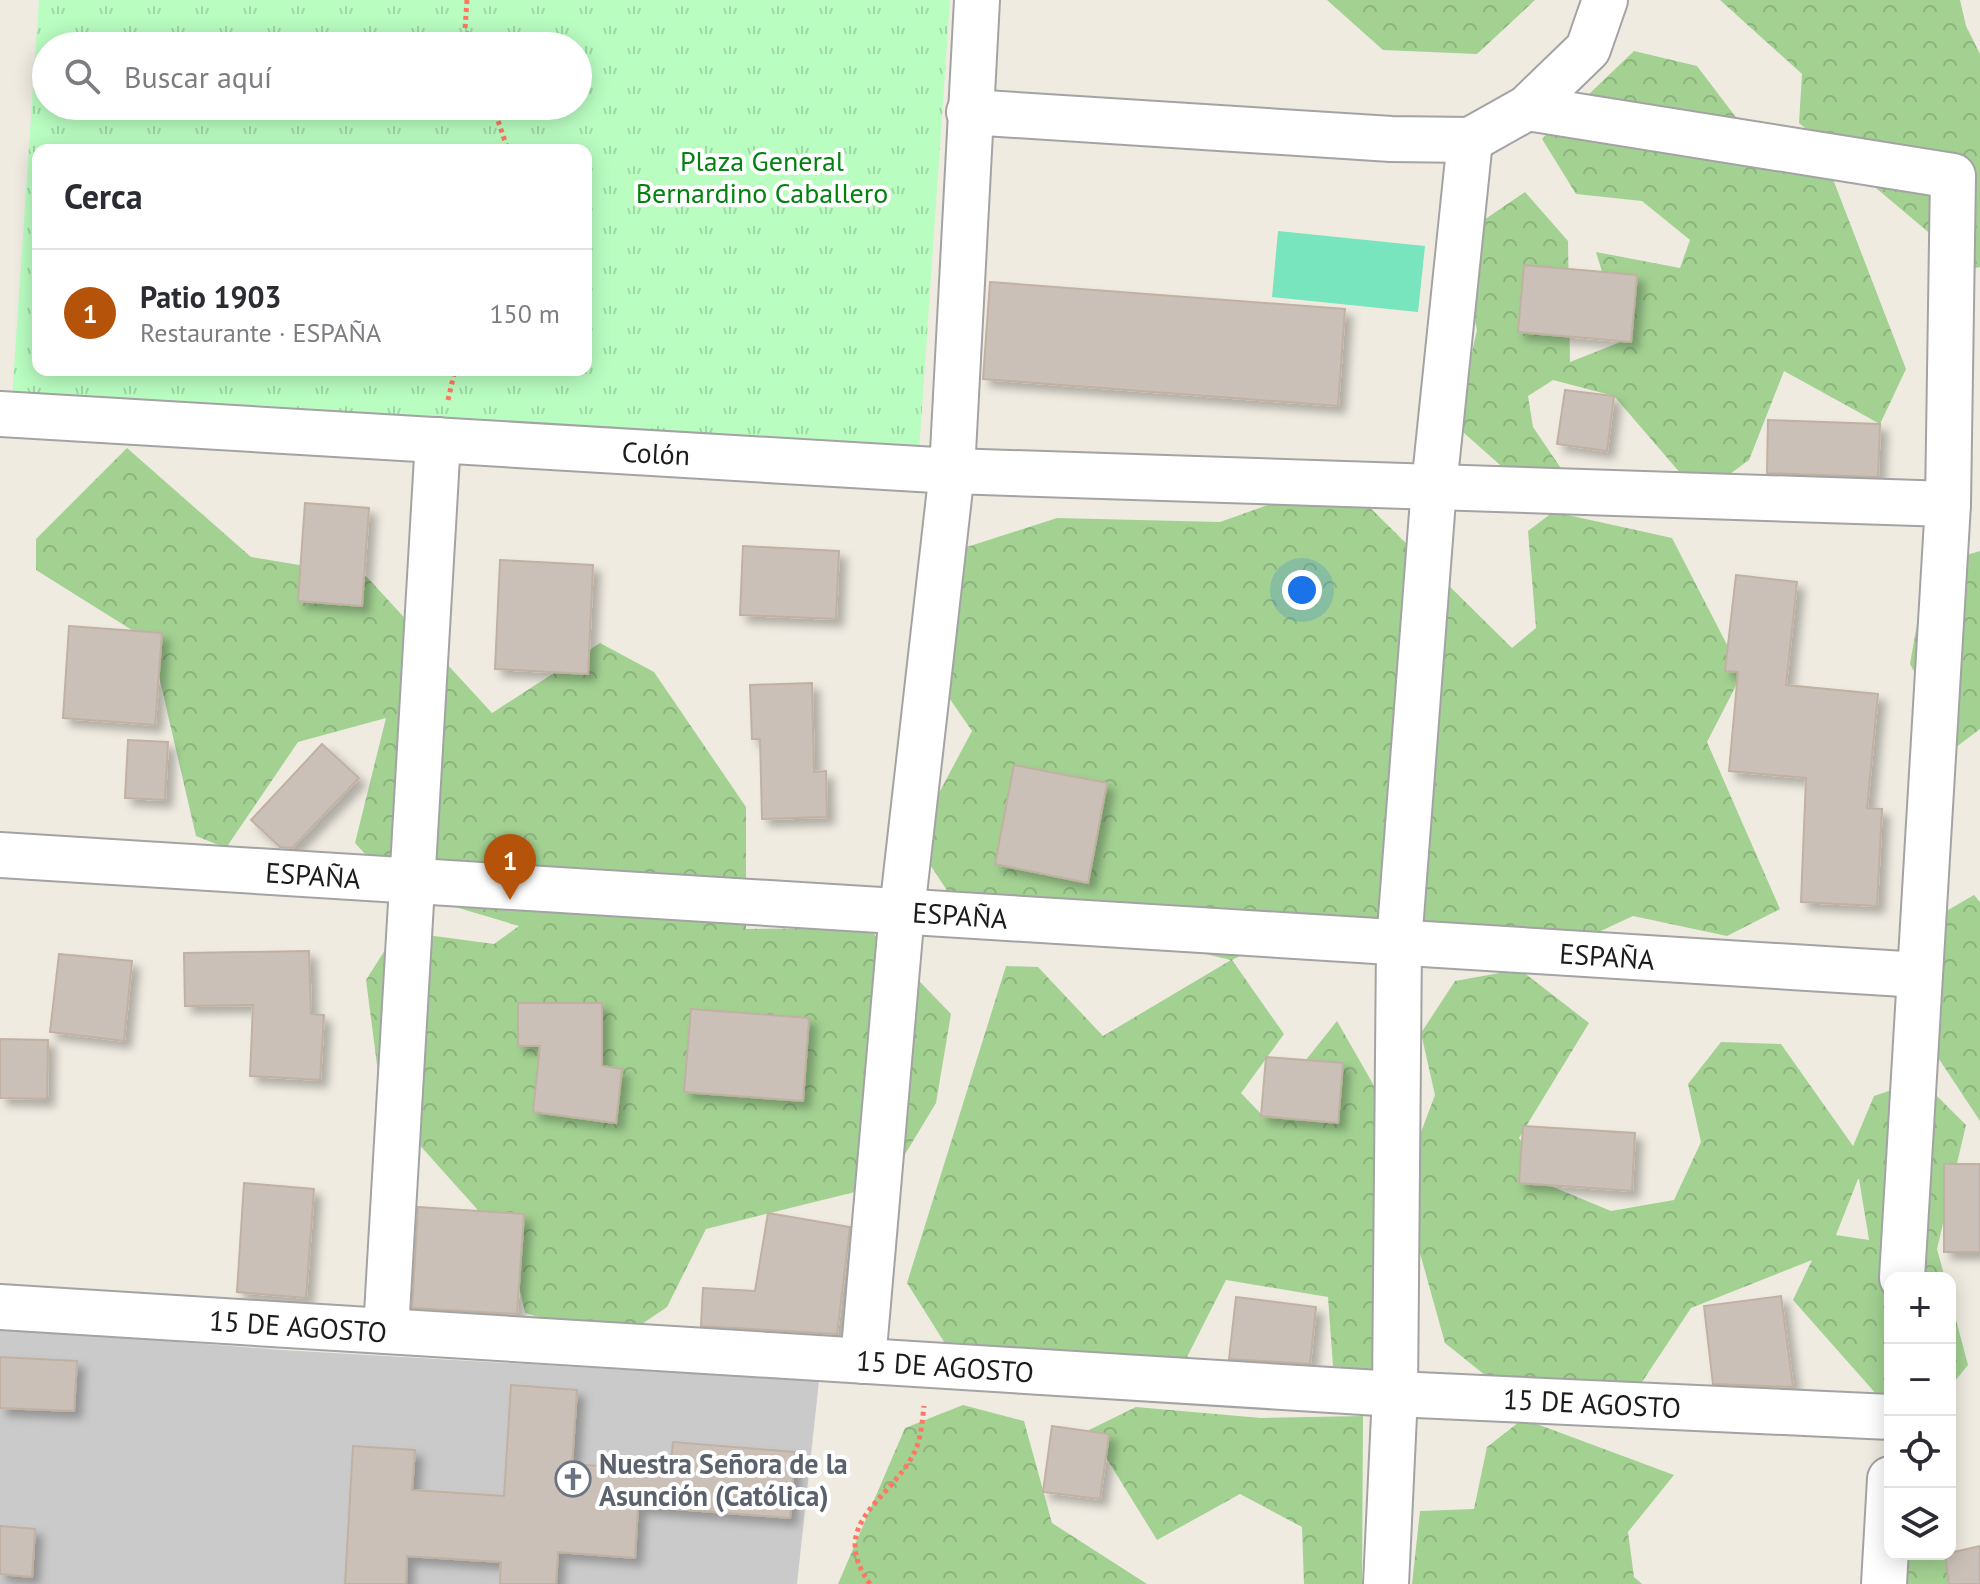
<!DOCTYPE html>
<html lang="es">
<head>
<meta charset="utf-8">
<style>
	body { margin:0; font-family:"PT Sans",sans-serif; background:#f2f2f3; color:#2b2b33 }
	.controls { position:absolute; right:24px; bottom:24px; display:grid; overflow:hidden; border-radius:16px; box-shadow:0 4px 20px #0003 }
	.controls button { width:72px; height:72px; display:grid; place-items:center; padding:0; border:0; border-bottom:2px solid #e1e1e2; background:#fff; color:#2b2b33; font:40px sans-serif }
	.you { position:absolute; left:1302px; top:590px; width:28px; height:28px; margin:-20px; border:6px solid #fff; border-radius:50%; background:#1a73e8; box-shadow:0 0 0 12px #1a73e833 }
	.badge { display:grid; place-items:center; width:52px; height:52px; border-radius:50%; background:#b45309; color:#fff; font-size:26px; font-weight:700 }
	.pin { position:absolute; translate:-50% -66px; filter:drop-shadow(0 2px 4px #0008) }
	.pin::after { content:''; position:absolute; top:42px; width:28px; height:24px; background:inherit; clip-path:polygon(0 0,100% 0,50% 100%) }
	.list { margin:0; padding:0; list-style:none }
	h2 { display:flex; justify-content:space-between; align-items:center; height:104px; margin:0; padding:0 32px; font-size:34px }
	h2 small { font-size:26px; font-weight:400; color:#7c7c81 }
	.list li { display:grid; grid-template-columns:52px 1fr auto; gap:24px; align-items:center; box-sizing:border-box; height:128px; padding:0 32px; border-top:2px solid #e1e1e2 }
	.list b { display:block; font-size:30px; white-space:nowrap }
	.list p { margin:0; font-size:26px; white-space:nowrap; color:#7c7c81 }
	.list em { font-size:26px; font-style:normal; color:#7c7c81 }
	.icon { flex:none; width:44px; height:44px; fill:none; stroke:currentColor; stroke-width:2; stroke-linecap:round; stroke-linejoin:round }
	.map { position:relative; flex:none; width:1980px; height:1584px; overflow:hidden }
	.search { position:absolute; background:#fff; box-shadow:0 4px 20px #0003; left:32px; top:32px; width:560px; height:88px; display:flex; align-items:center; gap:20px; box-sizing:border-box; padding:0 28px; border-radius:44px; color:#7c7c81; font-size:30px }
	.panel { position:absolute; background:#fff; box-shadow:0 4px 20px #0003; left:32px; top:144px; width:560px; height:232px; border-radius:16px }
	.map>svg:first-child { display:block }
	.religious { fill:#cacaca; fill-rule:evenodd }
	.forest { fill:url(#forest-crowns); fill-rule:evenodd }
	.park { fill:url(#park-tufts); fill-rule:evenodd }
	.pitch { fill:#78e5be }
	.building { fill:#cbc0b7; stroke:#c1b1a2; stroke-width:2; filter:url(#shadow) }
	.lines { fill:none; stroke-linecap:round; stroke-linejoin:round }
	.minor-casing { stroke:#a3a3a3; stroke-width:48 }
	.path { stroke:#ff7762; stroke-width:5; stroke-dasharray:4 4; stroke-linecap:butt }
	.minor { stroke:#fff; stroke-width:44 }
	.labels { text-anchor:middle; dominant-baseline:central; stroke-width:8; stroke-linejoin:round; paint-order:stroke }
	.park-label { font-size:28px; fill:#038212; stroke:#fff }
	.street-label { font-size:28px; fill:#1c1c1c; stroke:#fff }
	.worship-label { font-size:28px; font-weight:bold; fill:#5b616d; stroke:#fff; text-anchor:start }
</style>
</head>
<body>
<div class="map">
<svg width="1980" height="1584" viewBox="0 0 1980 1584">
	<defs>
		<pattern id="forest-crowns" width="20" height="18" patternUnits="userSpaceOnUse" patternTransform="scale(2)"><rect width="20" height="18" fill="#a3d192"/><path d="M2 6a3 3 0 1 1 6 0M12 15a3 3 0 1 1 6 0" fill="none" stroke="#8cb37d"/></pattern>
		<pattern id="park-tufts" width="24" height="20" patternUnits="userSpaceOnUse" patternTransform="scale(2)"><rect width="24" height="20" fill="#b9fdc1"/><path d="M3 7l-1-3M5 7V3M7 7l1-3M15 17l-1-3M17 17v-4M19 17l1-3" fill="none" stroke="#9ed8a5"/></pattern>
		<filter id="shadow"><feDropShadow dx="7" dy="7" stdDeviation="4" flood-color="#0004"/></filter>
	</defs>
	<rect width="100%" height="100%" fill="#efebe1"/>
	<g class="religious">
		<path d="M0,1328L282,1350L819,1381L797,1584H556L558,1552L635,1557L641,1469L572,1464L577,1390L512,1385L504,1496L412,1490L414,1450L353,1446L345,1584H0V1574L32,1576L35,1530L0,1526V1408L74,1411L77,1362L0,1357ZM673,1442L794,1452L790,1517L668,1508Z"/>
		<polygon points="407,1556 501,1562 500,1584 406,1584"/>
	</g>
	<g class="forest">
		<polygon points="1327,0 1535,0 1477,54 1383,50"/>
		<polygon points="1720,0 1960,0 1966,26 1980,54 1980,267 1972,269 1799,123 1802,74"/>
		<path d="M1634,51L1697,66L1754,141L1831,174L1906,369L1880,424L1784,371L1749,460L1700,496L1614,396L1553,380L1528,396L1533,427L1581,498L1554,512L1672,538L1742,674L1707,742L1780,909L1727,936L1633,916L1519,969L1589,1023L1519,1138L1553,1187L1611,1211L1674,1200L1701,1142L1688,1084L1721,1042L1781,1044L1853,1146L1874,1096L1921,1080L1966,1125L1937,1249L1945,1278H1890V1398L1878,1396L1793,1300L1812,1260L1691,1308L1640,1385L1521,1404L1445,1343L1401,1185L1435,1095L1421,1033L1455,981L1516,970L1286,932L1232,960L1284,1034L1241,1093L1262,1115L1337,1021L1377,1091L1376,1371L1333,1366L1328,1297L1226,1280L1186,1359L958,1364L907,1283L1006,966L1038,967L1103,1036L1231,960L950,895L914,840L972,731L918,653L939,556L1057,518L1220,522L1341,479L1512,648L1536,628L1528,531L1553,512L1455,425L1477,330L1456,239L1525,192L1568,241L1570,362L1623,341L1596,252L1680,268L1690,240L1642,201L1576,194L1542,139ZM1858,1179H1859L1869,1240L1836,1235Z"/>
		<polygon points="127,448 251,557 366,576 492,713 600,643 654,672 746,807 746,929 868,928 951,1014 936,1103 887,1184 706,1229 667,1307 617,1341 525,1313 510,1246 382,1103 366,980 397,931 494,944 519,926 398,890 355,843 386,718 298,742 226,848 196,836 151,642 36,570 36,539"/>
		<polygon points="1980,551 1980,729 1955,748 1910,664 1927,567"/>
		<polygon points="1974,895 1980,902 1980,1121 1931,1047 1936,917"/>
		<polygon points="1950,1297 1968,1365 1950,1387"/>
		<polygon points="963,1405 1024,1421 1052,1523 1147,1584 838,1584 905,1428"/>
		<polygon points="1136,1407 1261,1418 1363,1416 1362,1584 1304,1584 1302,1527 1240,1494 1157,1540 1089,1430"/>
		<polygon points="1523,1419 1674,1475 1628,1532 1634,1577 1642,1584 1412,1584 1420,1511 1474,1509 1487,1447"/>
		<polygon points="1950,1547 1980,1568 1977,1584 1890,1584 1899,1554 1950,1554"/>
	</g>
	<path class="park" d="M39,0H950L918,466L12,398ZM46,46H578V106H46ZM38,150H586V370H38Z"/>
	<polygon class="pitch" points="1278,231 1425,246 1418,312 1272,297"/>
	<g class="building">
		<polygon points="1524,265 1637,275 1631,342 1518,332"/>
		<polygon points="990,282 1345,309 1338,406 983,379"/>
		<polygon points="1565,390 1614,396 1607,451 1557,444"/>
		<polygon points="1768,420 1880,424 1878,477 1767,473"/>
		<polygon points="305,503 369,508 362,606 298,601"/>
		<polygon points="743,546 839,551 836,619 740,615"/>
		<polygon points="500,560 593,565 588,674 495,669"/>
		<polygon points="1736,575 1797,582 1786,685 1878,694 1867,808 1882,809 1877,906 1801,902 1806,778 1729,771 1738,672 1725,671"/>
		<polygon points="69,626 162,633 155,725 63,718"/>
		<polygon points="812,683 814,772 826,771 827,817 762,819 760,739 752,739 750,685"/>
		<polygon points="128,740 168,742 165,800 125,798"/>
		<polygon points="322,744 359,778 292,848 280,847 251,820"/>
		<polygon points="1014,765 1107,783 1088,883 995,864"/>
		<polygon points="309,951 311,1014 324,1015 320,1080 250,1076 253,1005 185,1006 184,953"/>
		<polygon points="59,954 132,961 124,1041 50,1032"/>
		<polygon points="518,1003 602,1003 602,1066 622,1069 616,1123 533,1112 540,1046 518,1046"/>
		<polygon points="691,1009 809,1018 803,1101 684,1092"/>
		<polygon points="0,1039 48,1040 47,1099 0,1098"/>
		<polygon points="1266,1057 1343,1063 1338,1123 1261,1116"/>
		<polygon points="1523,1126 1635,1133 1632,1191 1519,1183"/>
		<rect x="1944" y="1164" width="36" height="88"/>
		<polygon points="244,1183 314,1189 306,1298 237,1292"/>
		<polygon points="418,1207 524,1214 517,1314 412,1308"/>
		<polygon points="768,1213 850,1227 837,1334 701,1326 703,1288 755,1291"/>
		<polygon points="1781,1296 1793,1387 1713,1384 1704,1306"/>
		<polygon points="1236,1297 1316,1307 1310,1364 1229,1359"/>
		<polygon points="0,1357 77,1361 74,1411 0,1408"/>
		<polygon points="511,1385 577,1390 572,1464 670,1471 673,1442 795,1452 790,1518 638,1506 635,1558 558,1552 556,1584 500,1584 501,1562 407,1556 406,1584 345,1584 353,1446 415,1450 412,1490 504,1496"/>
		<polygon points="1052,1426 1109,1434 1100,1499 1043,1492"/>
		<polygon points="0,1526 35,1529 32,1577 0,1574"/>
		<polygon points="1980,1546 1980,1584 1949,1584 1945,1554"/>
	</g>
	<g class="lines">
		<defs>
			<g id="minor">
				<polyline points="1527,108 1953,176 1948,504 1902,1278"/>
				<polyline points="969,112 1391,139 1470,140 1527,108 1588,49 1605,0"/>
				<polyline points="0,414 952,471 977,0"/>
				<polyline points="0,855 1920,975"/>
				<polyline points="0,1307 1395,1394 1890,1417"/>
				<polyline points="386,1331 438,440"/>
				<polyline points="863,1361 902,911 952,471 1948,504"/>
				<polyline points="1386,1584 1395,1394 1399,943 1434,487 1470,140"/>
				<polyline points="1884,1584 1890,1479"/>
			</g>
		</defs>
		<use href="#minor" class="minor-casing"/>
		<g class="path">
			<polyline points="467,0 465,29 472,46"/>
			<polyline points="493,106 508,150"/>
			<polyline points="448,400 455,370"/>
			<path d="M870,1584C827,1524 888,1502 913,1455C921,1441 922,1423 924,1406"/>
		</g>
		<use href="#minor" class="minor"/>
	</g>
	<defs>
		<symbol id="church-ring" viewBox="-11 -11 22 22"><circle r="9.5" fill="#fff" stroke="#6b7280" stroke-width="1.5"/><path d="M-1.2-6h2.4v3.5h3.3v2.4h-3.3V6h-2.4V-.1h-3.3v-2.4h3.3Z" fill="#6b7280"/></symbol>
	</defs>
	<g fill-rule="evenodd">
		<use href="#church-ring" x="553" y="1459" width="40" height="40"/>
	</g>
	<g class="labels">
		<g class="park-label">
			<text x="762" y="160">Plaza General<tspan x="762" dy="32">Bernardino Caballero</tspan></text>
		</g>
		<g class="street-label">
			<text transform="translate(656 453) rotate(3)">Colón</text>
			<text transform="translate(313 875) rotate(4)">ESPAÑA</text>
			<text transform="translate(960 915) rotate(4)">ESPAÑA</text>
			<text transform="translate(1607 956) rotate(4)">ESPAÑA</text>
			<text transform="translate(298 1326) rotate(4)">15 DE AGOSTO</text>
			<text transform="translate(945 1366) rotate(4)">15 DE AGOSTO</text>
			<text transform="translate(1592 1403) rotate(3)">15 DE AGOSTO</text>
		</g>
		<g class="worship-label">
			<text x="599" y="1463">Nuestra Señora de la<tspan x="599" dy="32">Asunción (Católica)</tspan></text>
		</g>
	</g>
</svg>
<div class="controls">
<button>+</button>
<button>−</button>
<button><svg class="icon" aria-label="locate" viewBox="0 0 24 24"><circle cx="12" cy="12" r="6"/><path d="M12 2v4M12 18v4M2 12h4M18 12h4"/></svg></button>
<button><svg class="icon" aria-label="layers" viewBox="0 0 24 24"><path d="M12 4l9 5-9 5-9-5zM3 14l9 5 9-5"/></svg></button>
</div>
<div class="you"></div>
<div class="pin badge" style="left:510px;top:900px">1</div>
<div class="search"><svg class="icon" aria-label="search" viewBox="0 0 24 24"><circle cx="10" cy="10" r="6"/><path d="M15 15l6 6"/></svg>Buscar aquí</div>
<section class="panel">
<h2>Cerca<small></small></h2>
<ul class="list">
<li><span class="badge">1</span><div><b>Patio 1903</b><p>Restaurante · ESPAÑA</p></div><em>150 m</em></li>
</ul>
</section>
</div>
</body>
</html>
